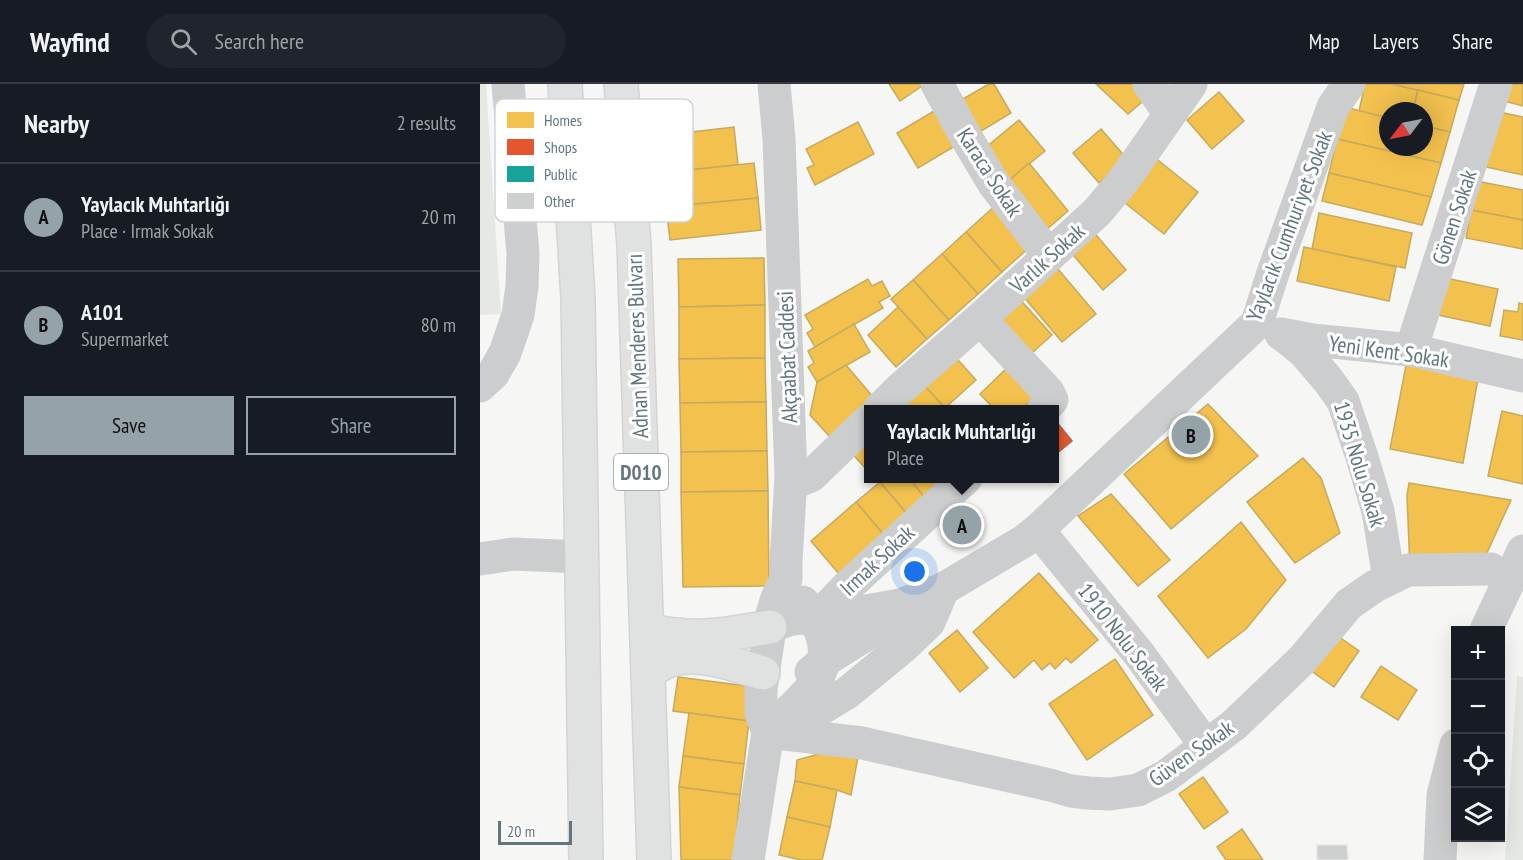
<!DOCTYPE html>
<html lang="en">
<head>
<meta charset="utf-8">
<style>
	body { margin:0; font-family:"PT Sans Narrow",sans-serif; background:#20242c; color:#f1f3f6 }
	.controls { position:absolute; right:18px; bottom:18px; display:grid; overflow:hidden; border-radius:0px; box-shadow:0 6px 24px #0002 }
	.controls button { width:54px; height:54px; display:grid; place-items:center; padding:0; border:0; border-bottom:2px solid #363941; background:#171b24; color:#f1f3f6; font:30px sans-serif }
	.compass { position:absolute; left:899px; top:18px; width:54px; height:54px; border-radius:50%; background:#171b24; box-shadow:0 6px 24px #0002; rotate:238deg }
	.scale { position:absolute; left:18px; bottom:15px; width:74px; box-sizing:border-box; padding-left:6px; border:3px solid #61767f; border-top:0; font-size:16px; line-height:21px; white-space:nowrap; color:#61767f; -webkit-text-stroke:4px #fff; paint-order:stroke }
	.you { position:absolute; left:435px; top:488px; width:21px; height:21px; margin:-15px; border:4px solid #fff; border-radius:50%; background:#1a73e8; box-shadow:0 0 0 9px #1a73e833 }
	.badge { display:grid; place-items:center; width:39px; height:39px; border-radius:50%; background:#95a3a8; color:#111; font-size:20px; font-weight:700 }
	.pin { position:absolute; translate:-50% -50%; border:3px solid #fff; box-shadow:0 2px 6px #0006 }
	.popup { position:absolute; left:384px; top:321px; width:195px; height:78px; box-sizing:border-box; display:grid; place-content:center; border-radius:0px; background:#171b24; filter:drop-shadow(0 2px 4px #0005); font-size:20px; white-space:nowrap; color:#9ea1a6 }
	.popup b { font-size:22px; color:#f1f3f6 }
	.popup::after { content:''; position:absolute; left:50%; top:100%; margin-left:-12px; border:12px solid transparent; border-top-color:#171b24 }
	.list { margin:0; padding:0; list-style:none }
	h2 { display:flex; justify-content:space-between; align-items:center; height:78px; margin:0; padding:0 24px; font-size:26px }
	h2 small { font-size:20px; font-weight:400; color:#9ea1a6 }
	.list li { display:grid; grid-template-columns:39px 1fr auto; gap:18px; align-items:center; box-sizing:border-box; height:108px; padding:0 24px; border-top:2px solid #363941 }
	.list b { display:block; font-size:22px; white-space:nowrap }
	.list p { margin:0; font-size:20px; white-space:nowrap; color:#9ea1a6 }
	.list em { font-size:20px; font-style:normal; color:#9ea1a6 }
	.actions { display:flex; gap:12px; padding:18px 24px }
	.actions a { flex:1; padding:14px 0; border:2px solid #95a3a8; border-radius:0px; text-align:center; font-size:21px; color:#95a3a8 }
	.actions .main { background:#95a3a8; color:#111 }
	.icon { flex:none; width:33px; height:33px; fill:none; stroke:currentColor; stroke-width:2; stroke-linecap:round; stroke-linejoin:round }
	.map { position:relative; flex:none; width:1043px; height:776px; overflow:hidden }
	header { display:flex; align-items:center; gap:36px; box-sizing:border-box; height:84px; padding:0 30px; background:#171b24; border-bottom:2px solid #363941 }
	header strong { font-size:28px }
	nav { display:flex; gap:33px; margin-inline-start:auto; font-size:21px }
	.search { width:420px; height:54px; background:#20242c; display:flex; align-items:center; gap:15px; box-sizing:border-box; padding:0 21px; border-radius:33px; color:#9ea1a6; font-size:22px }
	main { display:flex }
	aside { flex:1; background:#171b24 }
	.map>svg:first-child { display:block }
	.green { fill:#e6e9e3 }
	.homes { fill:#f2c14e; stroke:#c6aa5d; stroke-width:1.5 }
	.shops { fill:#e4572e; stroke:#bd6046; stroke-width:1.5 }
	.public { fill:#17a398; stroke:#2d9690; stroke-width:1.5 }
	.building { fill:#ced0d0; stroke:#e5e5e4; stroke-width:1.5 }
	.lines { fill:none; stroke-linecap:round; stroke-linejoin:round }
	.highway-casing { stroke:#d3d4d5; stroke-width:36 }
	.minor { stroke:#cccdce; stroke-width:33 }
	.highway { stroke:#e0e1e1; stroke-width:33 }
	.labels { text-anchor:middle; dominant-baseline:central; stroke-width:6; stroke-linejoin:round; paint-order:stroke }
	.shield { fill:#fff; stroke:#909fa5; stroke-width:1.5 }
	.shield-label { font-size:21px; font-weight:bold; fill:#61767f }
	.street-label { font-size:22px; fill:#61767f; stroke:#fff }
	.key { fill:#fff; stroke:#d0d6d9; stroke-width:1.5 }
	.key-label { font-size:16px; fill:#61767f }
</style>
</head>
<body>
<header>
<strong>Wayfind</strong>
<div class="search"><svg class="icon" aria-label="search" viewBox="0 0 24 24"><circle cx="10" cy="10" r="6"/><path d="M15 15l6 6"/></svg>Search here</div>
<nav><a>Map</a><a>Layers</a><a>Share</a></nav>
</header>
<main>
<aside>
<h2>Nearby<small>2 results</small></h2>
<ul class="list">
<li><span class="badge">A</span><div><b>Yaylacık Muhtarlığı</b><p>Place · Irmak Sokak</p></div><em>20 m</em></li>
<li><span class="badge">B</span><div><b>A101</b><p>Supermarket</p></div><em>80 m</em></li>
</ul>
<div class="actions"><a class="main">Save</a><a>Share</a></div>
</aside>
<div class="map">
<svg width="1043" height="776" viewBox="0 0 1043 776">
	<rect width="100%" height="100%" fill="#f6f6f5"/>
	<g class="green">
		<polygon points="0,0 6,0 21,230 0,231"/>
		<polygon points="1037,592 1043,593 1043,776 1025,776"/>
	</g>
	<g class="homes">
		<polygon points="409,0 445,0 420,17"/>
		<polygon points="509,0 514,0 531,29 493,52 474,20"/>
		<polygon points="616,0 658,0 668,13 648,30"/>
		<polygon points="885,0 912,0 938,6 933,27 908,27 908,34 879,27"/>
		<polygon points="912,0 984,0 979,16"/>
		<polygon points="1028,0 1043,0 1043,22 1024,17"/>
		<polygon points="938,6 979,16 970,48 944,42 944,27 933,27"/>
		<polygon points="739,8 764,37 732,65 707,36"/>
		<polygon points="865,23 908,34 908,63 944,63 944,42 970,48 961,79 857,55"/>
		<polygon points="454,27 475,62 438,84 417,49"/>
		<polygon points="1019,28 1043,33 1043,91 1006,83"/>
		<polygon points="539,36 565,67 526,99 500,68"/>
		<polygon points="378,38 394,70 335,101 327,84 334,81 326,65"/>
		<polygon points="254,43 258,81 208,86 203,49"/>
		<polygon points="621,45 647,75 619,99 593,69"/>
		<polygon points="857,55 961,79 951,113 849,89"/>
		<polygon points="674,73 718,108 684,150 640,115"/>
		<polygon points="274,79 278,114 186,123 183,89"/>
		<polygon points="549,79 588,127 565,147 526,99"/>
		<polygon points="849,89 951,113 942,141 842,117"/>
		<polygon points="996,97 1043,106 1043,136 991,126"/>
		<polygon points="278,114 281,146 190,156 186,123"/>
		<polygon points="516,121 552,161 522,188 486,148"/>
		<polygon points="991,126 1043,136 1043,165 986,154"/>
		<polygon points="839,129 932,149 925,184 832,165"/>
		<polygon points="611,145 646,186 623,206 588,165"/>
		<polygon points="486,148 522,188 498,210 462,170"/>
		<polygon points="824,163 916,183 909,217 817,197"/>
		<polygon points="462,170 498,210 469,236 433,196"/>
		<polygon points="284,174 285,221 199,223 198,175"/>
		<polygon points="572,178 616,230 582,258 538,206"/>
		<polygon points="961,193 1018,205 1010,242 953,230"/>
		<polygon points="388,195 392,202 402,197 410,212 399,218 403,224 335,263 327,249 333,245 325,231"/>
		<polygon points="433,196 469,236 447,255 411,215"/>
		<polygon points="535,210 572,251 543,277 506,235"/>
		<polygon points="1039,219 1043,220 1043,256 1020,252 1024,226 1038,228"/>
		<polygon points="285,221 285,274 199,275 199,223"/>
		<polygon points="418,223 447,255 416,283 388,251"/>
		<polygon points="374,240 390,268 337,298 328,283 334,279 328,267"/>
		<polygon points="470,267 496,296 465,324 439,296"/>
		<polygon points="285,274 286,318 200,319 199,275"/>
		<polygon points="927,276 999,289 983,379 910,365"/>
		<polygon points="533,278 561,307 541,326 515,326 500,310"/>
		<polygon points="366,281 393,313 350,353 330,331 337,298"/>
		<polygon points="439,296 467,326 419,326"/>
		<polygon points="286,318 287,367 201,368 200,319"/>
		<polygon points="728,320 778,372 691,445 644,390"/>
		<polygon points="1022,327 1043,332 1043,400 1008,392"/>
		<polygon points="389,352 389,388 366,363"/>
		<polygon points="287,367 288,407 201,408 201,368"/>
		<polygon points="823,374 841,394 860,449 815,479 767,418"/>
		<polygon points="404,394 429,394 446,415 428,431 400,398"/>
		<polygon points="429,394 470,394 446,415"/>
		<polygon points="400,398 428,431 404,451 376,418"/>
		<polygon points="929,399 1031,416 1001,482 930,485 927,412"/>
		<polygon points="288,407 289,502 203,503 201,408"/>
		<polygon points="631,410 690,476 658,502 598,432"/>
		<polygon points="376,418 404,451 359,490 331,457"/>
		<polygon points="761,438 806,496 766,545 728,574 678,512"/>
		<polygon points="559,489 618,556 591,579 586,574 575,585 570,579 562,586 554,576 534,594 493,548"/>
		<polygon points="477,546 508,584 480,608 449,569"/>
		<polygon points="855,550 879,567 854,603 830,586"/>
		<polygon points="635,575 673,631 607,676 569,620"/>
		<polygon points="901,582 937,606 918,636 881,613"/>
		<polygon points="198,593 274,603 269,637 193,627"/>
		<polygon points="209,629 269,637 264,680 203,672"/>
		<polygon points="349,667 379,667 371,711 357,706 315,697 317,676"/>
		<polygon points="203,672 264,680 260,711 199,703"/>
		<polygon points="723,693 748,728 724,745 699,710"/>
		<polygon points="315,697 357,706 350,743 307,733"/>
		<polygon points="199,703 260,711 254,776 201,776"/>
		<polygon points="307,733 350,743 342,776 321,776 299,771"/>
		<polygon points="762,745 783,776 746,776 737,763"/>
	</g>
	<polygon class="shops" points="575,336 592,357 575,371"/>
	<polygon class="public" points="488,428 494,447 478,454 469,436"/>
	<polygon class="building" points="837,761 867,761 868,776 837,776"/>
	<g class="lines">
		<defs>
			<g id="highway">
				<polyline points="85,0 98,214 106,776"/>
				<polyline points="141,0 154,161 174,776"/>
				<path d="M167,546C176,548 186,550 195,551C227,555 259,548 290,543"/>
				<path d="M168,588C176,583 184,577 194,575C221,568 257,581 283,589"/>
			</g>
		</defs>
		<use href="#highway" class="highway-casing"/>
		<g class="minor">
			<polyline points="457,0 487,55 514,100 569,172"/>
			<polyline points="669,0 689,29"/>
			<polyline points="500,235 568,308 572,316 563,326"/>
			<polyline points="801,250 833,256 931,266 1043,292"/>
			<polyline points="803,251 824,268 848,296 863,317 882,373 898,427 909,495"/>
			<polyline points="931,266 1016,0"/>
			<polyline points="0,302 13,290 25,269 38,231 42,202 43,169 28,0"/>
			<polyline points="399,326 420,305 500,235 617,128 644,96 711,0"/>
			<polyline points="311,400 331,392 389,336"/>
			<polyline points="558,446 659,570 726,662"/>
			<polyline points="0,475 33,470 102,473"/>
			<polyline points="335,536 368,502 486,394"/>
			<polyline points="290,543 308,536 320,534 335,536 420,521 463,505 544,457 558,446 777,239 793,189 853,23 869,0"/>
			<polyline points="1006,546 1043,467"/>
			<polyline points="331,588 344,577 400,542 420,521"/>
			<path d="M299,637C309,627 327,611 335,599C353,569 343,544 323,518"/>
			<polyline points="292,646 331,631 367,609 423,563 449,538 463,505"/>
			<polyline points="288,648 382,659 570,701 591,707 608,709 630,710 658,706 686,692 754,641 822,576 869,520 895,502 928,486 1011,485"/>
			<polyline points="268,776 288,648 281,629 281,605 292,530 297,514 306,495 306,478 311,393 299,55 294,0"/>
			<polyline points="960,776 963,711 976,661"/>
		</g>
		<use href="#highway" class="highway"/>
	</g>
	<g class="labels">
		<rect class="shield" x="134" y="370" width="54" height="36" rx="4.5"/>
		<g class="shield-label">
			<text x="161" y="388">D010</text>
		</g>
		<g class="street-label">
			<text transform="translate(510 88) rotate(57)">Karaca Sokak</text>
			<text transform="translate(974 133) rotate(-72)">Gönen Sokak</text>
			<text transform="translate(809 142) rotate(-69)">Yaylacık Cumhuriyet Sokak</text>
			<text transform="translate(567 174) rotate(-42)">Varlık Sokak</text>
			<text transform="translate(157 262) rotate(-92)">Adnan Menderes Bulvarı</text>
			<text transform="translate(909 267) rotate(8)">Yeni Kent Sokak</text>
			<text transform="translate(307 273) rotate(-92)">Akçaabat Caddesi</text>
			<text transform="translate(880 380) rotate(73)">1935 Nolu Sokak</text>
			<text transform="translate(397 476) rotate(-43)">Irmak Sokak</text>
			<text transform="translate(643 553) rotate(52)">1910 Nolu Sokak</text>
			<text transform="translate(711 669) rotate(-35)">Güven Sokak</text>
		</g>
	</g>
	<rect x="15" y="15" width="198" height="123" rx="9" class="key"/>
	<rect x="27" y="28" width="27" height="16" fill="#f2c14e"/>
	<rect x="27" y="55" width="27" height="16" fill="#e4572e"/>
	<rect x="27" y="82" width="27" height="16" fill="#17a398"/>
	<rect x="27" y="109" width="27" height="16" fill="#ced0d0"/>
	<g class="key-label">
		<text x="64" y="42">Homes</text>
		<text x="64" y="69">Shops</text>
		<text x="64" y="96">Public</text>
		<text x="64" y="123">Other</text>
	</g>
</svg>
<div class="controls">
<button>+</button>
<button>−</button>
<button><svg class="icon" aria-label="locate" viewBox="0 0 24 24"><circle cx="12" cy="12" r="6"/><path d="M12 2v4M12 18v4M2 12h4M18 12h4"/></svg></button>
<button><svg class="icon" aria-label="layers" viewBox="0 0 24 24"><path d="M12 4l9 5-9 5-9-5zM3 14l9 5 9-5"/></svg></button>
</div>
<svg class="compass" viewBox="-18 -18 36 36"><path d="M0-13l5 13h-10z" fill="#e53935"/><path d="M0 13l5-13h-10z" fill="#9ea1a6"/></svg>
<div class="scale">20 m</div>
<div class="you"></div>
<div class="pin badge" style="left:482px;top:441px">A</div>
<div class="popup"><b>Yaylacık Muhtarlığı</b>Place</div>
<div class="pin badge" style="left:711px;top:351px">B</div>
</div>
</main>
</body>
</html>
